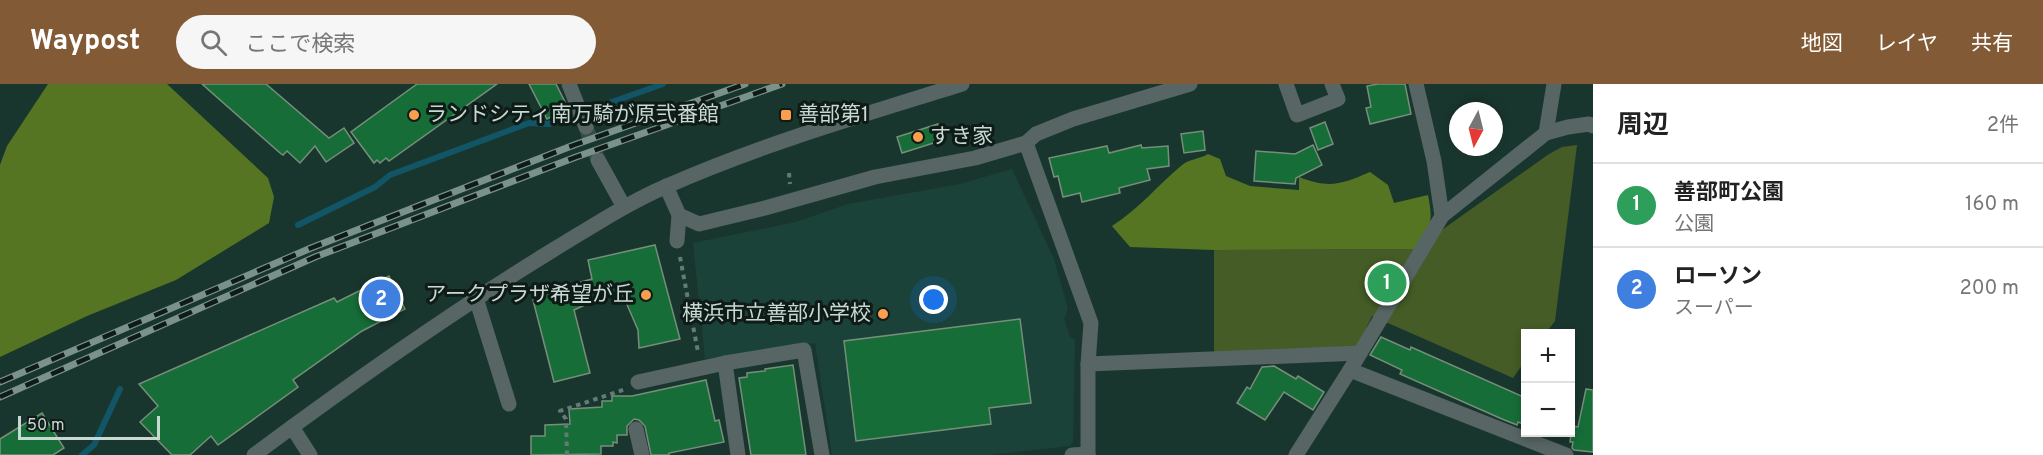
<!DOCTYPE html>
<html lang="ja">
<head>
<meta charset="utf-8">
<style>
	body { margin:0; font-family:Overpass,"Noto Sans JP",sans-serif; background:#f6f6f6; color:#222 }
	.controls { position:absolute; right:18px; bottom:18px; display:grid; overflow:hidden; border-radius:0px; box-shadow:0 3px 9px #0003 }
	.controls button { width:54px; height:54px; display:grid; place-items:center; padding:0; border:0; border-bottom:2px solid #e0e0e0; background:#fff; color:#222; font:30px sans-serif }
	.compass { position:absolute; left:1449px; top:18px; width:54px; height:54px; border-radius:50%; background:#fff; box-shadow:0 3px 9px #0003; rotate:187deg }
	.scale { position:absolute; left:18px; bottom:15px; width:142px; box-sizing:border-box; padding-left:6px; border:3px solid #c8d8d3; border-top:0; font-size:16px; line-height:21px; white-space:nowrap; color:#c8d8d3; -webkit-text-stroke:4px #0e1b17; paint-order:stroke }
	.you { position:absolute; left:934px; top:216px; width:21px; height:21px; margin:-15px; border:4px solid #fff; border-radius:50%; background:#1a73e8; box-shadow:0 0 0 9px #1a73e833 }
	.badge { display:grid; place-items:center; width:39px; height:39px; border-radius:50%; background:#835a36; color:#fff; font-size:20px; font-weight:700 }
	.pin { position:absolute; translate:-50% -50%; border:3px solid #fff; box-shadow:0 2px 6px #0006 }
	.list { margin:0; padding:0; list-style:none }
	h2 { display:flex; justify-content:space-between; align-items:center; height:78px; margin:0; padding:0 24px; font-size:26px }
	h2 small { font-size:20px; font-weight:400; color:#767676 }
	.list li { display:grid; grid-template-columns:39px 1fr auto; gap:18px; align-items:center; box-sizing:border-box; height:84px; padding:0 24px; border-top:2px solid #e0e0e0 }
	.list b { display:block; font-size:22px; white-space:nowrap }
	.list p { margin:0; font-size:20px; white-space:nowrap; color:#767676 }
	.list em { font-size:20px; font-style:normal; color:#767676 }
	.icon { flex:none; width:33px; height:33px; fill:none; stroke:currentColor; stroke-width:2; stroke-linecap:round; stroke-linejoin:round }
	.map { position:relative; flex:none; width:1593px; height:371px; overflow:hidden }
	header { display:flex; align-items:center; gap:36px; box-sizing:border-box; height:84px; padding:0 30px; background:#835a36; color:#fff }
	header strong { font-size:28px }
	nav { display:flex; gap:33px; margin-inline-start:auto; font-size:21px }
	.search { width:420px; height:54px; background:#f6f6f6; display:flex; align-items:center; gap:15px; box-sizing:border-box; padding:0 21px; border-radius:33px; color:#767676; font-size:22px }
	main { display:flex }
	aside { flex:1; background:#fff }
	.map>svg:first-child { display:block }
	.built { fill:#1b4238 }
	.green { fill:#455c26 }
	.forest { fill:#557523 }
	.lines { fill:none; stroke-linecap:round; stroke-linejoin:round }
	.stream { stroke:#125567; stroke-width:6 }
	.building { fill:#166d38; stroke:#778e7b; stroke-width:1.5 }
	.minor-tunnel { stroke:#334e47; stroke-width:15; stroke-dasharray:15 8; stroke-linecap:butt }
	.path { stroke:#637b74; stroke-width:4; stroke-dasharray:4.5 4.5; stroke-linecap:butt }
	.minor { stroke:#576565; stroke-width:15 }
	.rail-casing { stroke:#7b918b; stroke-width:7 }
	.rail { stroke:#0e1b17; stroke-width:4.5; stroke-dasharray:14; stroke-linecap:butt }
	.poi-dot { fill:#fa9f4e; stroke:#0e1b17; stroke-width:2 }
	.labels { text-anchor:middle; dominant-baseline:central; stroke-width:6; stroke-linejoin:round; paint-order:stroke }
	.poi-label { font-size:21px; fill:#c8d8d3; stroke:#0e1b17; text-anchor:start }
</style>
</head>
<body>
<header>
<strong>Waypost</strong>
<div class="search"><svg class="icon" aria-label="search" viewBox="0 0 24 24"><circle cx="10" cy="10" r="6"/><path d="M15 15l6 6"/></svg>ここで検索</div>
<nav><a>地図</a><a>レイヤ</a><a>共有</a></nav>
</header>
<main>
<div class="map">
<svg width="1593" height="371" viewBox="0 0 1593 371">
	<rect width="100%" height="100%" fill="#19362e"/>
	<polygon class="built" points="1012,85 1054,175 1068,225 1064,235 1070,253 1075,256 1073,358 1070,362 990,371 832,371 815,259 705,275 693,159 796,138 848,120 960,100"/>
	<polygon class="green" points="1577,61 1555,237 1546,249 1526,249 1525,277 1513,294 1372,232 1357,264 1214,269 1214,166 1415,165 1549,70 1562,63"/>
	<g class="forest">
		<polygon points="48,0 167,0 268,94 274,113 269,139 176,196 87,232 0,273 0,81 7,62"/>
		<path d="M1208,70L1220,75L1226,92L1250,102L1299,106V93C1329,105 1342,100 1370,88L1388,101L1394,119L1428,111C1433,136 1432,146 1415,165L1214,166L1130,163L1112,142C1139,125 1158,101 1182,81C1189,75 1200,75 1208,70Z"/>
	</g>
	<g class="lines">
		<g class="stream">
			<polyline points="592,25 663,0"/>
			<polyline points="298,141 375,103 390,91 529,39 549,40 574,33"/>
			<polyline points="82,371 94,361 120,305"/>
		</g>
	</g>
	<g class="building">
		<polygon points="202,0 266,0 329,54 344,44 354,59 326,78 315,62 300,79 287,67 283,71 280,69"/>
		<polygon points="417,0 497,0 389,77 386,74 380,79 377,76 374,79 351,48"/>
		<polygon points="529,0 556,0 568,24 547,35"/>
		<polygon points="1378,0 1405,0 1411,30 1370,40 1366,24 1371,23 1367,2"/>
		<polygon points="1325,38 1333,60 1318,66 1310,44"/>
		<polygon points="938,40 943,56 902,69 897,53"/>
		<polygon points="1203,47 1205,66 1184,69 1181,50"/>
		<polygon points="1141,61 1142,64 1168,62 1169,82 1147,85 1150,96 1119,104 1120,109 1082,118 1080,109 1063,113 1058,92 1054,93 1049,74 1107,62 1109,69"/>
		<polygon points="1313,61 1322,81 1296,94 1295,100 1254,97 1256,67 1295,70"/>
		<polygon points="655,161 680,255 639,264 638,246 622,209 602,213 574,226 590,289 554,298 533,216 544,213 543,208 592,195 588,176"/>
		<polygon points="389,192 405,225 362,247 293,296 298,303 218,361 211,352 190,371 172,371 140,338 158,322 139,300 334,214 337,218"/>
		<polygon points="1020,235 1031,319 989,324 991,340 856,357 844,257"/>
		<polygon points="1381,253 1410,266 1411,263 1526,314 1526,341 1518,338 1517,341 1502,335 1400,290 1402,286 1370,271"/>
		<polygon points="793,281 806,371 751,371 739,294 747,293 747,289 765,287 765,285"/>
		<polygon points="1274,282 1296,295 1298,292 1324,308 1313,326 1284,308 1265,336 1237,319 1247,303 1250,305 1262,283"/>
		<polygon points="706,296 715,337 719,336 724,358 669,369 669,371 651,371 645,342 639,336 634,335 627,342 627,351 617,351 617,359 613,358 613,362 601,362 601,370 531,371 531,352 545,352 545,341 570,340 569,325 602,323 602,317 612,317 612,312 632,312"/>
		<polygon points="1586,305 1593,306 1593,368 1574,366 1572,364 1573,358 1570,358 1572,342 1578,343"/>
		<polygon points="42,329 64,364 53,371 0,371 0,355"/>
	</g>
	<g class="lines">
		<polyline class="minor-tunnel" points="586,43 598,76"/>
		<g class="path">
			<polyline points="789,89 790,100"/>
			<polyline points="680,173 698,268"/>
			<polyline points="567,371 566,335 560,327 626,305"/>
		</g>
		<g class="minor">
			<polyline points="569,0 586,43"/>
			<polyline points="1286,0 1297,31 1338,15 1332,0"/>
			<polyline points="1546,49 1554,0"/>
			<polyline points="1026,59 1091,239 1088,280 1088,371"/>
			<polyline points="598,76 624,123"/>
			<polyline points="666,102 679,131 699,140 765,124 875,93 975,74 1026,59 1036,50 1073,35 1190,0"/>
			<polyline points="1442,132 1546,49 1568,43 1589,40 1593,42"/>
			<polyline points="677,157 679,131"/>
			<polyline points="476,214 509,320"/>
			<polyline points="725,279 738,371"/>
			<polyline points="1088,280 1360,269"/>
			<polyline points="1350,286 1566,371"/>
			<polyline points="638,298 725,279 804,266 822,371"/>
			<polyline points="292,343 310,371"/>
			<polyline points="636,345 642,371"/>
			<path d="M254,371C351,299 450,229 553,166C590,144 627,119 667,102C762,60 863,31 962,0"/>
			<polyline points="1072,371 1088,370"/>
			<polyline points="1296,371 1350,286 1442,132 1434,77 1416,0"/>
		</g>
		<defs>
			<g id="rail">
				<polyline points="0,298 311,164 574,61 745,0"/>
				<polyline points="0,313 315,173 576,73 782,0"/>
			</g>
		</defs>
		<use href="#rail" class="rail-casing"/>
		<use href="#rail" class="rail"/>
	</g>
	<g class="poi-dot">
		<circle cx="414" cy="31" r="6"/>
		<rect x="780" y="25" width="12" height="12" rx="3"/>
		<circle cx="918" cy="53" r="6"/>
		<circle cx="646" cy="211" r="6"/>
		<circle cx="883" cy="230" r="6"/>
	</g>
	<g class="labels">
		<g class="poi-label">
			<text x="426" y="31">ランドシティ南万騎が原弐番館</text>
			<text x="798" y="31">善部第1</text>
			<text x="930" y="53">すき家</text>
			<text x="634" y="211" text-anchor="end">アークプラザ希望が丘</text>
			<text x="871" y="230" text-anchor="end">横浜市立善部小学校</text>
		</g>
	</g>
</svg>
<div class="controls">
<button>+</button>
<button>−</button>
</div>
<svg class="compass" viewBox="-18 -18 36 36"><path d="M0-13l5 13h-10z" fill="#e53935"/><path d="M0 13l5-13h-10z" fill="#767676"/></svg>
<div class="scale">50 m</div>
<div class="you"></div>
<div class="pin badge" style="left:1387px;top:199px;background:#2e9e5b">1</div>
<div class="pin badge" style="left:381px;top:215px;background:#3f7fe0">2</div>
</div>
<aside>
<h2>周辺<small>2件</small></h2>
<ul class="list">
<li><span class="badge" style="background:#2e9e5b">1</span><div><b>善部町公園</b><p>公園</p></div><em>160 m</em></li>
<li><span class="badge" style="background:#3f7fe0">2</span><div><b>ローソン</b><p>スーパー</p></div><em>200 m</em></li>
</ul>
</aside>
</main>
</body>
</html>
